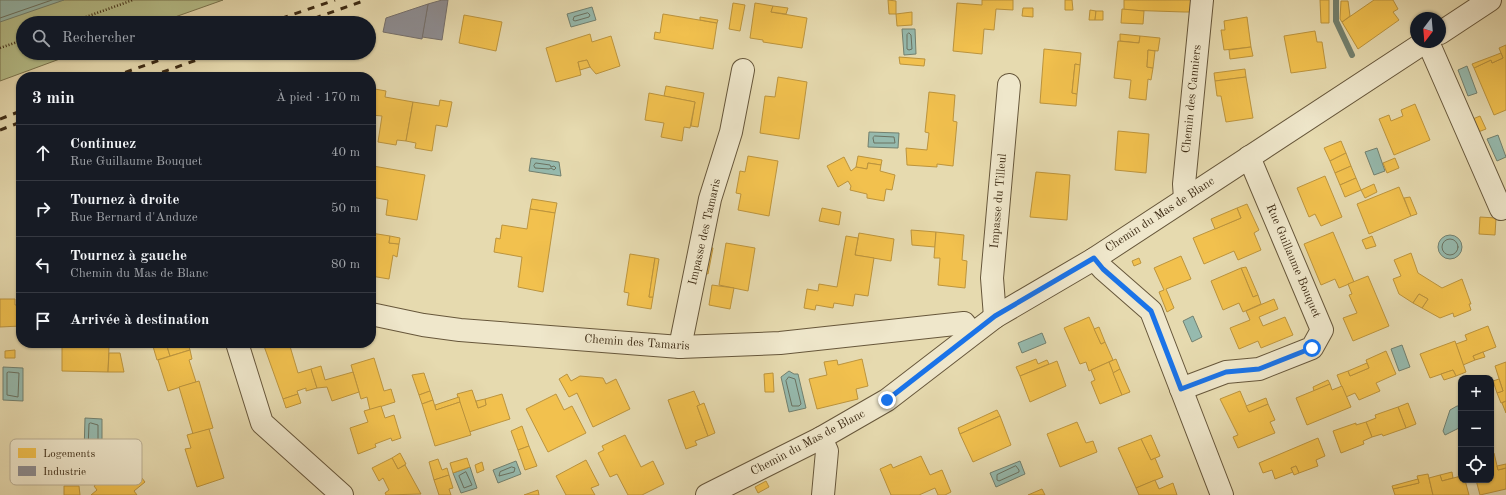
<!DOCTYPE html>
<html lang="fr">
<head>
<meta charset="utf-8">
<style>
	body { margin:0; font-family:"Old Standard TT",serif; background:#242831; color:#f1f3f6 }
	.controls { position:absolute; right:12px; bottom:12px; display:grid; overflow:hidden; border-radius:8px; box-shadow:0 1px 3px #0004 }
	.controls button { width:36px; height:36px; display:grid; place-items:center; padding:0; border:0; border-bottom:1px solid #363941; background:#171b24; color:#f1f3f6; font:20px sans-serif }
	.compass { position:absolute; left:1410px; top:12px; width:36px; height:36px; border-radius:50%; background:#171b24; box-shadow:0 1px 3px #0004; rotate:196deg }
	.stop { position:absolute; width:12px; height:12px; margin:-9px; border:3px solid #1a73e8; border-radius:50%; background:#fff }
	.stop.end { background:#1a73e8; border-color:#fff; box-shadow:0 1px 4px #0008 }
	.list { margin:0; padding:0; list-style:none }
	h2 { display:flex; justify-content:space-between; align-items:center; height:52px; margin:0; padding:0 16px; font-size:17px }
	h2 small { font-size:13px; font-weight:400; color:#9ea1a6 }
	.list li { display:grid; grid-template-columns:26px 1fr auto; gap:12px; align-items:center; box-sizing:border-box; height:56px; padding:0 16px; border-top:1px solid #363941 }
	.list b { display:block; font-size:15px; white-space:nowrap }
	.list p { margin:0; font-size:13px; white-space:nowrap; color:#9ea1a6 }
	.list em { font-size:13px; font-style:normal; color:#9ea1a6 }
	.icon { flex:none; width:22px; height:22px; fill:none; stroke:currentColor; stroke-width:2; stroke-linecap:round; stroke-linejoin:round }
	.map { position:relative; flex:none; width:1506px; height:495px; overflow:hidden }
	.search { position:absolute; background:#171b24; box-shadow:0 1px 3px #0004; left:16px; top:16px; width:360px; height:44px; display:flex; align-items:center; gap:10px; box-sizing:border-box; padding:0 14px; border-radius:22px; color:#9ea1a6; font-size:15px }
	.panel { position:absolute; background:#171b24; box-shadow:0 1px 3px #0004; left:16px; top:72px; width:360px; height:276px; border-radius:16px }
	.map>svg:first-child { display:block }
	.green { fill:#b6bf8a; stroke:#7a754f }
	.water { fill:#96baae; stroke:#728170 }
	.homes { fill:#f2c14e; stroke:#bc943d }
	.industry { fill:#8d8d92; stroke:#75706c }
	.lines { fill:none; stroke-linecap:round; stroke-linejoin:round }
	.shore { stroke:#6a7261; stroke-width:1 }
	.stream { stroke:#728170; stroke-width:6 }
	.minor-casing { stroke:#67573b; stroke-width:24 }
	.path { stroke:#3d2b14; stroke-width:2.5; stroke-dasharray:1 2; stroke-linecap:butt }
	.minor { stroke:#efe7cb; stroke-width:22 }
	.rail { stroke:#3d2b14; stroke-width:3; stroke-dasharray:7 7; stroke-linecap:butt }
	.route { stroke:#1a73e8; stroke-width:5 }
	.labels { text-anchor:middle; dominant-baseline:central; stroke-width:4; stroke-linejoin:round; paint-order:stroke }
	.street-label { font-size:12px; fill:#3d2b14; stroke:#efe7cb }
	.key { fill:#efe7cb; stroke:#baaf94; stroke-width:1 }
	.key-label { font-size:11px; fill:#3d2b14 }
</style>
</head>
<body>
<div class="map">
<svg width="1506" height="495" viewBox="0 0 1506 495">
	<rect width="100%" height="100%" fill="#e6daaf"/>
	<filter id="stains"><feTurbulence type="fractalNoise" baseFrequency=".005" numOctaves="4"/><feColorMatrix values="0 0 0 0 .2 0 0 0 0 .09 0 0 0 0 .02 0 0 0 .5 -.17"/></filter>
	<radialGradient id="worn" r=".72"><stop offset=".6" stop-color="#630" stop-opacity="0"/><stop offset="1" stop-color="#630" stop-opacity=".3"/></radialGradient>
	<polygon class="green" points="0,0 223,0 158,23 23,23 23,53 76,53 0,81"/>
	<g class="water">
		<polygon points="0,0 64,0 0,22"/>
		<polygon points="592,7 596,20 571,27 567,14"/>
		<polygon points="902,29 915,29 916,54 904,55"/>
		<polygon points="1467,66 1477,93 1468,96 1458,70"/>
		<polygon points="869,132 899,133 898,148 868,147"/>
		<polygon points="1498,135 1506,157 1497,161 1487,139"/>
		<polygon points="1377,148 1385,171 1374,175 1365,152"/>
		<polygon points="531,158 559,162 561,176 529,171"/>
		<circle cx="1450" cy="247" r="12"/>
		<polygon points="1193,316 1202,337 1192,342 1183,321"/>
		<polygon points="1042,333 1046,343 1022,353 1018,343"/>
		<polygon points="1402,345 1410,367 1399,371 1391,349"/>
		<polygon points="3,367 23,368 23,401 3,400"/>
		<polygon points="789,371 794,374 798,374 806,408 789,412 781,377"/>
		<polygon points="1457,406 1461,406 1461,427 1445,435 1443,431 1450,410"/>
		<polygon points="85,418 102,419 102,453 99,454 98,458 95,460 89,459 88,453 84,453"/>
		<polygon points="516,461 521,474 498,483 493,470"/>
		<polygon points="1020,461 1025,474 996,487 990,473"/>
		<polygon points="470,467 477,488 461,493 453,473"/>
	</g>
	<g class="homes">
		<polygon points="888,0 896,1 896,14 889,14"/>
		<polygon points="982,0 1013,0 1013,10 996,9 994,30 984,29 982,54 953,51 957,3 982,5"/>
		<polygon points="1065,0 1072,0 1073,10 1065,10"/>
		<polygon points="1124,0 1194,0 1193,12 1184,12 1124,10"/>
		<polygon points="1320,0 1329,0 1329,23 1321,23"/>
		<polygon points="1374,0 1393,0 1398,9 1393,12 1399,20 1358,49 1342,22"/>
		<polygon points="1341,1 1348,1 1350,16 1342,22 1340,19"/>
		<polygon points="733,3 745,5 740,31 729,29"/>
		<polygon points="755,3 773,6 771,12 807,18 802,48 763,42 763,40 750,38"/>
		<polygon points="773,6 788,8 786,14 771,12"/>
		<polygon points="1023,8 1033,8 1033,17 1022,16"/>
		<polygon points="1122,9 1144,11 1143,24 1121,23"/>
		<polygon points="1090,10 1096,11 1095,20 1089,20"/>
		<polygon points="1096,11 1103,11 1103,20 1095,20"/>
		<polygon points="912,12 912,25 897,26 896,14"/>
		<polygon points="663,14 717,23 713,49 654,39 655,32 660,33"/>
		<polygon points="464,15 502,22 496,51 459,43"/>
		<polygon points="700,17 718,20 717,23 700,20"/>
		<polygon points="1247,17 1251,47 1224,50 1221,30 1225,30 1224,21"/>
		<polygon points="1315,31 1317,42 1322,42 1326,68 1291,73 1284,36"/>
		<polygon points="590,34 592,42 611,36 620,66 596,74 590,67 587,60 578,62 581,75 556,82 546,48"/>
		<polygon points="1120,34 1140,36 1139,43 1120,41"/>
		<polygon points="1140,36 1160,38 1158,51 1148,50 1147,67 1153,68 1151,80 1148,79 1146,100 1129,98 1131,80 1114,78 1118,41 1139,43"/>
		<polygon points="1506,45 1506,110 1494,115 1474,68 1491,60 1492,63 1503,58 1499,48"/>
		<polygon points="1251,47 1253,56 1230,59 1229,50"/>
		<polygon points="1044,49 1081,53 1080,65 1075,64 1072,93 1077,94 1076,106 1040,103"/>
		<polygon points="1148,50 1155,51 1153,68 1147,67"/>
		<polygon points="1501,53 1503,58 1492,63 1491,60 1474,68 1472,64"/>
		<polygon points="899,57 925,59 924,66 900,64"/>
		<polygon points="587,60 590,67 580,70 578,62"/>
		<polygon points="1075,64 1080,65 1077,94 1072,93"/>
		<polygon points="1245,69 1246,77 1215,81 1214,73"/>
		<polygon points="778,77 807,82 799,139 760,133 765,96 775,97"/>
		<polygon points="1246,77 1253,118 1226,122 1221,96 1217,96 1215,81"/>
		<polygon points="666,86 704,93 698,127 691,126 695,102 664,96"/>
		<polygon points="375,89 386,91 385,97 413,102 406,141 397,140 396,145 378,142 382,116 371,115"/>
		<polygon points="929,92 955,95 953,121 957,122 953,166 937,164 937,167 907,165 906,148 927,150 929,133 925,132"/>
		<polygon points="649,93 695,102 690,128 684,127 682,141 661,137 664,123 645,120"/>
		<polygon points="440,100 452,102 447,127 436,125 432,151 415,148 416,143 406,141 413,102 439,106"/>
		<polygon points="1415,104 1430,140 1394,155 1379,119 1389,115 1391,121 1403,116 1401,110"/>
		<polygon points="1480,116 1486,129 1473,134 1468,121"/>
		<polygon points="1118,131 1149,134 1146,173 1115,170"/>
		<polygon points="1341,141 1346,153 1330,161 1324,148"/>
		<polygon points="1346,153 1351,166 1335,173 1330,161"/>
		<polygon points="748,156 778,161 769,216 738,210 741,194 736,193 740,171 745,172"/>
		<polygon points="858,156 882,160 881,165 868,163 867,169 856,167"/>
		<polygon points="844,157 851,171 856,167 867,169 868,163 881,165 880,171 895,175 892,190 886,189 884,201 867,198 867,194 850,190 851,186 848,181 838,187 827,166"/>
		<polygon points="1395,158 1399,168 1387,173 1383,163"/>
		<polygon points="373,166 425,175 417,220 386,215 388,200 371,197 371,171"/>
		<polygon points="1351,166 1356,178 1340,185 1335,173"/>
		<polygon points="1036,172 1070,175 1067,220 1030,217"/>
		<polygon points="1325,176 1342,217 1321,226 1315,214 1309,217 1297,188"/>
		<polygon points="1356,178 1361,190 1345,197 1340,185"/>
		<polygon points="1374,184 1377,192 1365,198 1361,190"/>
		<polygon points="1399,187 1411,216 1369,234 1357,204"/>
		<polygon points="1410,197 1417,214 1411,216 1404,198"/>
		<polygon points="532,199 557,203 555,213 530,209"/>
		<polygon points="1247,204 1259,230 1254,233 1261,250 1238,260 1234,251 1204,264 1193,238 1241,218 1237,208"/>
		<polygon points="822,208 841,212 839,225 819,221"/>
		<polygon points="1237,208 1241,218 1215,229 1211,219"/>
		<polygon points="530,209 555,213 543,292 518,287 522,257 494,252 496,238 500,239 502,225 527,229"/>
		<polygon points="1480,217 1496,218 1495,235 1479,234"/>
		<polygon points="911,230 936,232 935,247 912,245"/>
		<polygon points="936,232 964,235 962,260 967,261 965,288 938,285 940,258 934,258"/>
		<polygon points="1333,232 1354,282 1339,288 1335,279 1321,285 1304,244"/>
		<polygon points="371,233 390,236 389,243 399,244 397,257 393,255 389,279 371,276"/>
		<polygon points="859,233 894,239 891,261 855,255"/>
		<polygon points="390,236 400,238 399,244 389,243"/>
		<polygon points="846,236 858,238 855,255 874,258 868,296 855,294 853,306 834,303 833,308 816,305 815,310 804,308 807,289 818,291 819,284 837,287"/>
		<polygon points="1372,236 1376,246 1366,249 1362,240"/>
		<polygon points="726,243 755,248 748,291 719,285"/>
		<polygon points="708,247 713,248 708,274 704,273"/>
		<polygon points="1411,253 1418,273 1442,288 1462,279 1471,304 1469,304 1471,310 1454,317 1453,313 1440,318 1422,308 1428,299 1419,294 1413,303 1399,294 1393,279 1401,276 1394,260"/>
		<polygon points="630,254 655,258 649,297 653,297 651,309 627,305 629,293 624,292"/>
		<polygon points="1181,256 1191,279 1166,289 1174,308 1167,312 1159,292 1164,290 1154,268"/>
		<polygon points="655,258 659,259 653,297 649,297"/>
		<polygon points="1139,258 1141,263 1134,266 1132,261"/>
		<polygon points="1246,267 1258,295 1253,297 1241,268"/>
		<polygon points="1241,268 1253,297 1258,295 1261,304 1243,312 1239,303 1223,310 1211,281"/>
		<polygon points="1368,276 1389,326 1353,341 1343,318 1357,313 1349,295 1352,294 1348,284"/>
		<polygon points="712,285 734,288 730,309 709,305"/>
		<polygon points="1419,294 1428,299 1422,308 1413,303"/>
		<polygon points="0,299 15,299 15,305 21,305 21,326 0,327"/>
		<polygon points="1274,299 1278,309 1259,317 1263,326 1285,317 1293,335 1261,348 1258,341 1239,349 1230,328 1250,320 1246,311"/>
		<polygon points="1089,317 1101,344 1105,342 1113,360 1089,371 1086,362 1080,364 1064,328"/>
		<polygon points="1488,326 1496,347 1473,356 1475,360 1463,365 1456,344 1467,340 1465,335"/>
		<polygon points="1099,327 1105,342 1101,344 1094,329"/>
		<polygon points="1455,341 1466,372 1456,376 1453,370 1430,378 1420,354"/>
		<polygon points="152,343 166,343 170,356 157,360"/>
		<polygon points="166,343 188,343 190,350 170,356"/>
		<polygon points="273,343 289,343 298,373 311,369 317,388 306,391 306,388 297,391 298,394 283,399 264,346"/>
		<polygon points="62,347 109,347 108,372 62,371"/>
		<polygon points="15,350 15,358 5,358 5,351"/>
		<polygon points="190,350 192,359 189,360 196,382 168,391 158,360"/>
		<polygon points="1386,351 1396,374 1376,383 1380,391 1359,400 1355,393 1346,397 1337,375 1348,371 1350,376 1369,368 1366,360"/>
		<polygon points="1483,352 1485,357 1475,360 1473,356"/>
		<polygon points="109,353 120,353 124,372 108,372"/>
		<polygon points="374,358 384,391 391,389 395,402 370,410 367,397 361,399 351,365"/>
		<polygon points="862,359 868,386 856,389 858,399 817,409 809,379 827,375 824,362 837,360 838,365"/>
		<polygon points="1036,359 1038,364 1047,360 1049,364 1020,376 1016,367"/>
		<polygon points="1116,359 1120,369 1113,373 1109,362"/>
		<polygon points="1057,361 1066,386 1030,402 1020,376"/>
		<polygon points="1109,362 1122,395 1100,404 1091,382 1095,380 1091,370"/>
		<polygon points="1506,362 1506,401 1501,403 1497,393 1503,391 1495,366"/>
		<polygon points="1367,363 1369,368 1350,376 1348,371"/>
		<polygon points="321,366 325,380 353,372 359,392 332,401 327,387 317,388 311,369"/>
		<polygon points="1120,369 1130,392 1122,395 1113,373"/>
		<polygon points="1453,370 1456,376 1444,380 1441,374"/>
		<polygon points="424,373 430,391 419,395 412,375"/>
		<polygon points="773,373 774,392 765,392 764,374"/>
		<polygon points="567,374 571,381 580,376 603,378 606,384 616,379 630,409 593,427 577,393 569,397 559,379"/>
		<polygon points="1499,379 1503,391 1497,393 1493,381"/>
		<polygon points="1328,380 1330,384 1314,391 1313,387"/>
		<polygon points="199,381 213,428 193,434 179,387"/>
		<polygon points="1330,384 1332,390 1342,386 1351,407 1307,425 1296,398"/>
		<polygon points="472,390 478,408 486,405 485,399 502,394 510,419 469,432 457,394"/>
		<polygon points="430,391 433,400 422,404 419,395"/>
		<polygon points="694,391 700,405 697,406 708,436 695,441 697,445 686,449 668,400"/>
		<polygon points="1240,391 1249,412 1268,404 1275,420 1270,422 1275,433 1238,448 1233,437 1238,435 1220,399"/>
		<polygon points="298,394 301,403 286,408 283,399"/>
		<polygon points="556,394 564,410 572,406 586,433 548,452 526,409"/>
		<polygon points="459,397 460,402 436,410 435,405"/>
		<polygon points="1266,398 1268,404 1249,412 1246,406"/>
		<polygon points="485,399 486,405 478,408 476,401"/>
		<polygon points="433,400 436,410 460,402 471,435 435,446 422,404"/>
		<polygon points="1506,401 1506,413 1502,403"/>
		<polygon points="704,403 715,433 708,436 697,406"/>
		<polygon points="1408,403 1416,424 1406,428 1398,407"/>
		<polygon points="381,406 385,418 394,415 401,438 392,441 391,438 375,444 376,447 358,454 350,428 368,422 364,411"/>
		<polygon points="1398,407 1406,428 1383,436 1382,434 1372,437 1366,422 1376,418 1375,415"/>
		<polygon points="997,410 1000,416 960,434 958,428"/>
		<polygon points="1000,416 1011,445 973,462 960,434"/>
		<polygon points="1077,422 1086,443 1093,441 1097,452 1060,467 1047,434"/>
		<polygon points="1366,422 1372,437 1363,441 1364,444 1341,453 1333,431 1356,423 1356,425"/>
		<polygon points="522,426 529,446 518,450 511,431"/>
		<polygon points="209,429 224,478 197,487 185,449 191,448 187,435"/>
		<polygon points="625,435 641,467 653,461 664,484 642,495 628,495 617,474 610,477 598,453 604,450 602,446"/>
		<polygon points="1151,435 1160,456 1151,460 1141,439"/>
		<polygon points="1318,438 1325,456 1316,460 1318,466 1299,473 1296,466 1291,468 1293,472 1275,479 1272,470 1263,473 1259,463"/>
		<polygon points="1141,439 1151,460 1155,458 1163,477 1136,488 1118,448"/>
		<polygon points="529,446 537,466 525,470 518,450"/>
		<polygon points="400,453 406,464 398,469 392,458"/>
		<polygon points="1491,453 1494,453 1498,470 1506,468 1506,489 1480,495 1476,480 1491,480"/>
		<polygon points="921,456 930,475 942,470 951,492 945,495 938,495 935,488 919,495 891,495 880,469 891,464 893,468"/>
		<polygon points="392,458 398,469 405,465 421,494 386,495 385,493 389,490 383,478 379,481 372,468"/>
		<polygon points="467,458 470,467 453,473 450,463"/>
		<polygon points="438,459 442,470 447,468 449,475 434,480 429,462"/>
		<polygon points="128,460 145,482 134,491 137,495 91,495 97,490 94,486"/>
		<polygon points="586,460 599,485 591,488 595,495 566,495 556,476"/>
		<polygon points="482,462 484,470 477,473 475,465"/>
		<polygon points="1506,464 1506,468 1498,470 1497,466"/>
		<polygon points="1296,466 1299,473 1294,475 1291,468"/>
		<polygon points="1452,472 1453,478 1442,481 1440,475"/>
		<polygon points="1428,474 1433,495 1395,495 1393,489 1419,483 1417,476"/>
		<polygon points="449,475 453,488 449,489 451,495 439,495 434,480"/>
		<polygon points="1440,475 1442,481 1461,476 1461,480 1465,480 1469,495 1433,495 1429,478"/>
		<polygon points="1418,479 1419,483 1393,489 1392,486"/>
		<polygon points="1155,480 1159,489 1173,483 1177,495 1139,495 1136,488"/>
		<polygon points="766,481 769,487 758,493 755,487"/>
		<polygon points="64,486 79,486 80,495 64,495"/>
		<polygon points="1042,489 1045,495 1028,495"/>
		<polygon points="538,490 539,495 524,495"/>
	</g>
	<g class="industry">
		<polygon points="442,0 448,0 442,40 422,37 428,4"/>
		<polygon points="428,4 422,39 383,32 386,18"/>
	</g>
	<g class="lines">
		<g class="shore">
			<polygon points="588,13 590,15 589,17 575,21 573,20 574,17"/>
			<polyline points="0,18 52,0"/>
			<polygon points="909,33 911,35 912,49 909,50 907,49 907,35"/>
			<polygon points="875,136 894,137 895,143 874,143 873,138"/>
			<polygon points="536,163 550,165 551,167 554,166 556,168 554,170 551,168 549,169 535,168 534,166"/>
			<circle cx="1450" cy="247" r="8"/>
			<polygon points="9,372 19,373 18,397 7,395 7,373"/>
			<polygon points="789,377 795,379 801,404 799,406 792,406 786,381"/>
			<polygon points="91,423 98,425 98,449 94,453 88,448 89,424"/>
			<polygon points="1016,466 1019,470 1019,472 999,481 997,480 997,475"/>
			<polygon points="512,467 515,468 514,472 499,476 500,472"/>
			<polygon points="466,472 472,485 464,488 459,476"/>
		</g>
		<polyline class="stream" points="1336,0 1336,21 1352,55"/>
		<defs>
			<g id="minor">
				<polyline points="1440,33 1490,0"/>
				<polyline points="1428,42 1501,209"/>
				<polyline points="1185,199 1184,184 1202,0"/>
				<polyline points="1094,259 1103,269 1151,311 1222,495"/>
				<polyline points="371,314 423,325 460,330 680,347 780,343 964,323 972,333"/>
				<polyline points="995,317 992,278 1009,85"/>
				<polyline points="237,343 262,423 342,495"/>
				<polyline points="680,347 710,199 731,132 743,70"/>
				<polyline points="1181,389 1226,372 1259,369 1312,348 1322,330 1249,157"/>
				<polyline points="821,438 827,451 823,495"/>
				<polyline points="707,495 821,438 887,400 995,317 1094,259 1425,42"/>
			</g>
		</defs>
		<use href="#minor" class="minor-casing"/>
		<g class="path">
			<polyline points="69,23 133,0"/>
			<polyline points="0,48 23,40"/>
		</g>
		<use href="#minor" class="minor"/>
		<g class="rail">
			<polyline points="268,23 335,0"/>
			<polyline points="301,23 366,0"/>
			<polyline points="112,77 180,53"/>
			<polyline points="149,77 216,53"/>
			<polyline points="0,119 21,111"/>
			<polyline points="0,130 21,122"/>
		</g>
	</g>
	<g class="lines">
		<polyline class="route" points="887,400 995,316 1094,258 1103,269 1151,311 1181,389 1226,372 1259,369 1312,348"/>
	</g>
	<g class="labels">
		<g class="street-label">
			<text transform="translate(1192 99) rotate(-84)">Chemin des Canniers</text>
			<text transform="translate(999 201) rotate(-85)">Impasse du Tilleul</text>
			<text transform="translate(1160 215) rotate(-33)">Chemin du Mas de Blanc</text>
			<text transform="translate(705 232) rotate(-77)">Impasse des Tamaris</text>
			<text transform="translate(1293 261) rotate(67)">Rue Guillaume Bouquet</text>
			<text transform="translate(637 343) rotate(4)">Chemin des Tamaris</text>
			<text transform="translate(808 443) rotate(-28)">Chemin du Mas de Blanc</text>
		</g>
	</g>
	<rect x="10" y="439" width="132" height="46" rx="6" class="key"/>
	<rect x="18" y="448" width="18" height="10" fill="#f2c14e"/>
	<rect x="18" y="466" width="18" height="10" fill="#8d8d92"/>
	<g class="key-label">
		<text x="43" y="457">Logements</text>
		<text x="43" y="475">Industrie</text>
	</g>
	<rect width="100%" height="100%" filter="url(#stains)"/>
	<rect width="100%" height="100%" fill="url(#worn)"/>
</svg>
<div class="controls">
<button>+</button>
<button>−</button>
<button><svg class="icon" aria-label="locate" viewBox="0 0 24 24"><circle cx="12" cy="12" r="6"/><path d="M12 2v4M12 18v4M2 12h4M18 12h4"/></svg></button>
</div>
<svg class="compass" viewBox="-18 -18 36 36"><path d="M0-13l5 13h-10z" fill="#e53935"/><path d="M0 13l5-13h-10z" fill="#9ea1a6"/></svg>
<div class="stop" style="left:1312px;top:348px"></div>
<div class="stop end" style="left:887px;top:400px"></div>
<div class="search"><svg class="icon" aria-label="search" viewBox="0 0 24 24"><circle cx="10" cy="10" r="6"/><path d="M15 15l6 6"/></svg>Rechercher</div>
<section class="panel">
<h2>3 min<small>À pied · 170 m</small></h2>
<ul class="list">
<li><svg class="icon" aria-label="ahead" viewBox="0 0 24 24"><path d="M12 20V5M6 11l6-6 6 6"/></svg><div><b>Continuez</b><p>Rue Guillaume Bouquet</p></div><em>40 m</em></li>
<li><svg class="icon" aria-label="right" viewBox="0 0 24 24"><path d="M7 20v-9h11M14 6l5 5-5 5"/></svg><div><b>Tournez à droite</b><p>Rue Bernard d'Anduze</p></div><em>50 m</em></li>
<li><svg class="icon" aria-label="left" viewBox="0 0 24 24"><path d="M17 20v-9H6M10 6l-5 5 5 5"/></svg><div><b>Tournez à gauche</b><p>Chemin du Mas de Blanc</p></div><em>80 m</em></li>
<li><svg class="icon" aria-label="arrive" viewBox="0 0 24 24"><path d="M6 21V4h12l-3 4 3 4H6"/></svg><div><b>Arrivée à destination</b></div></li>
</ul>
</section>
</div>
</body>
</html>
